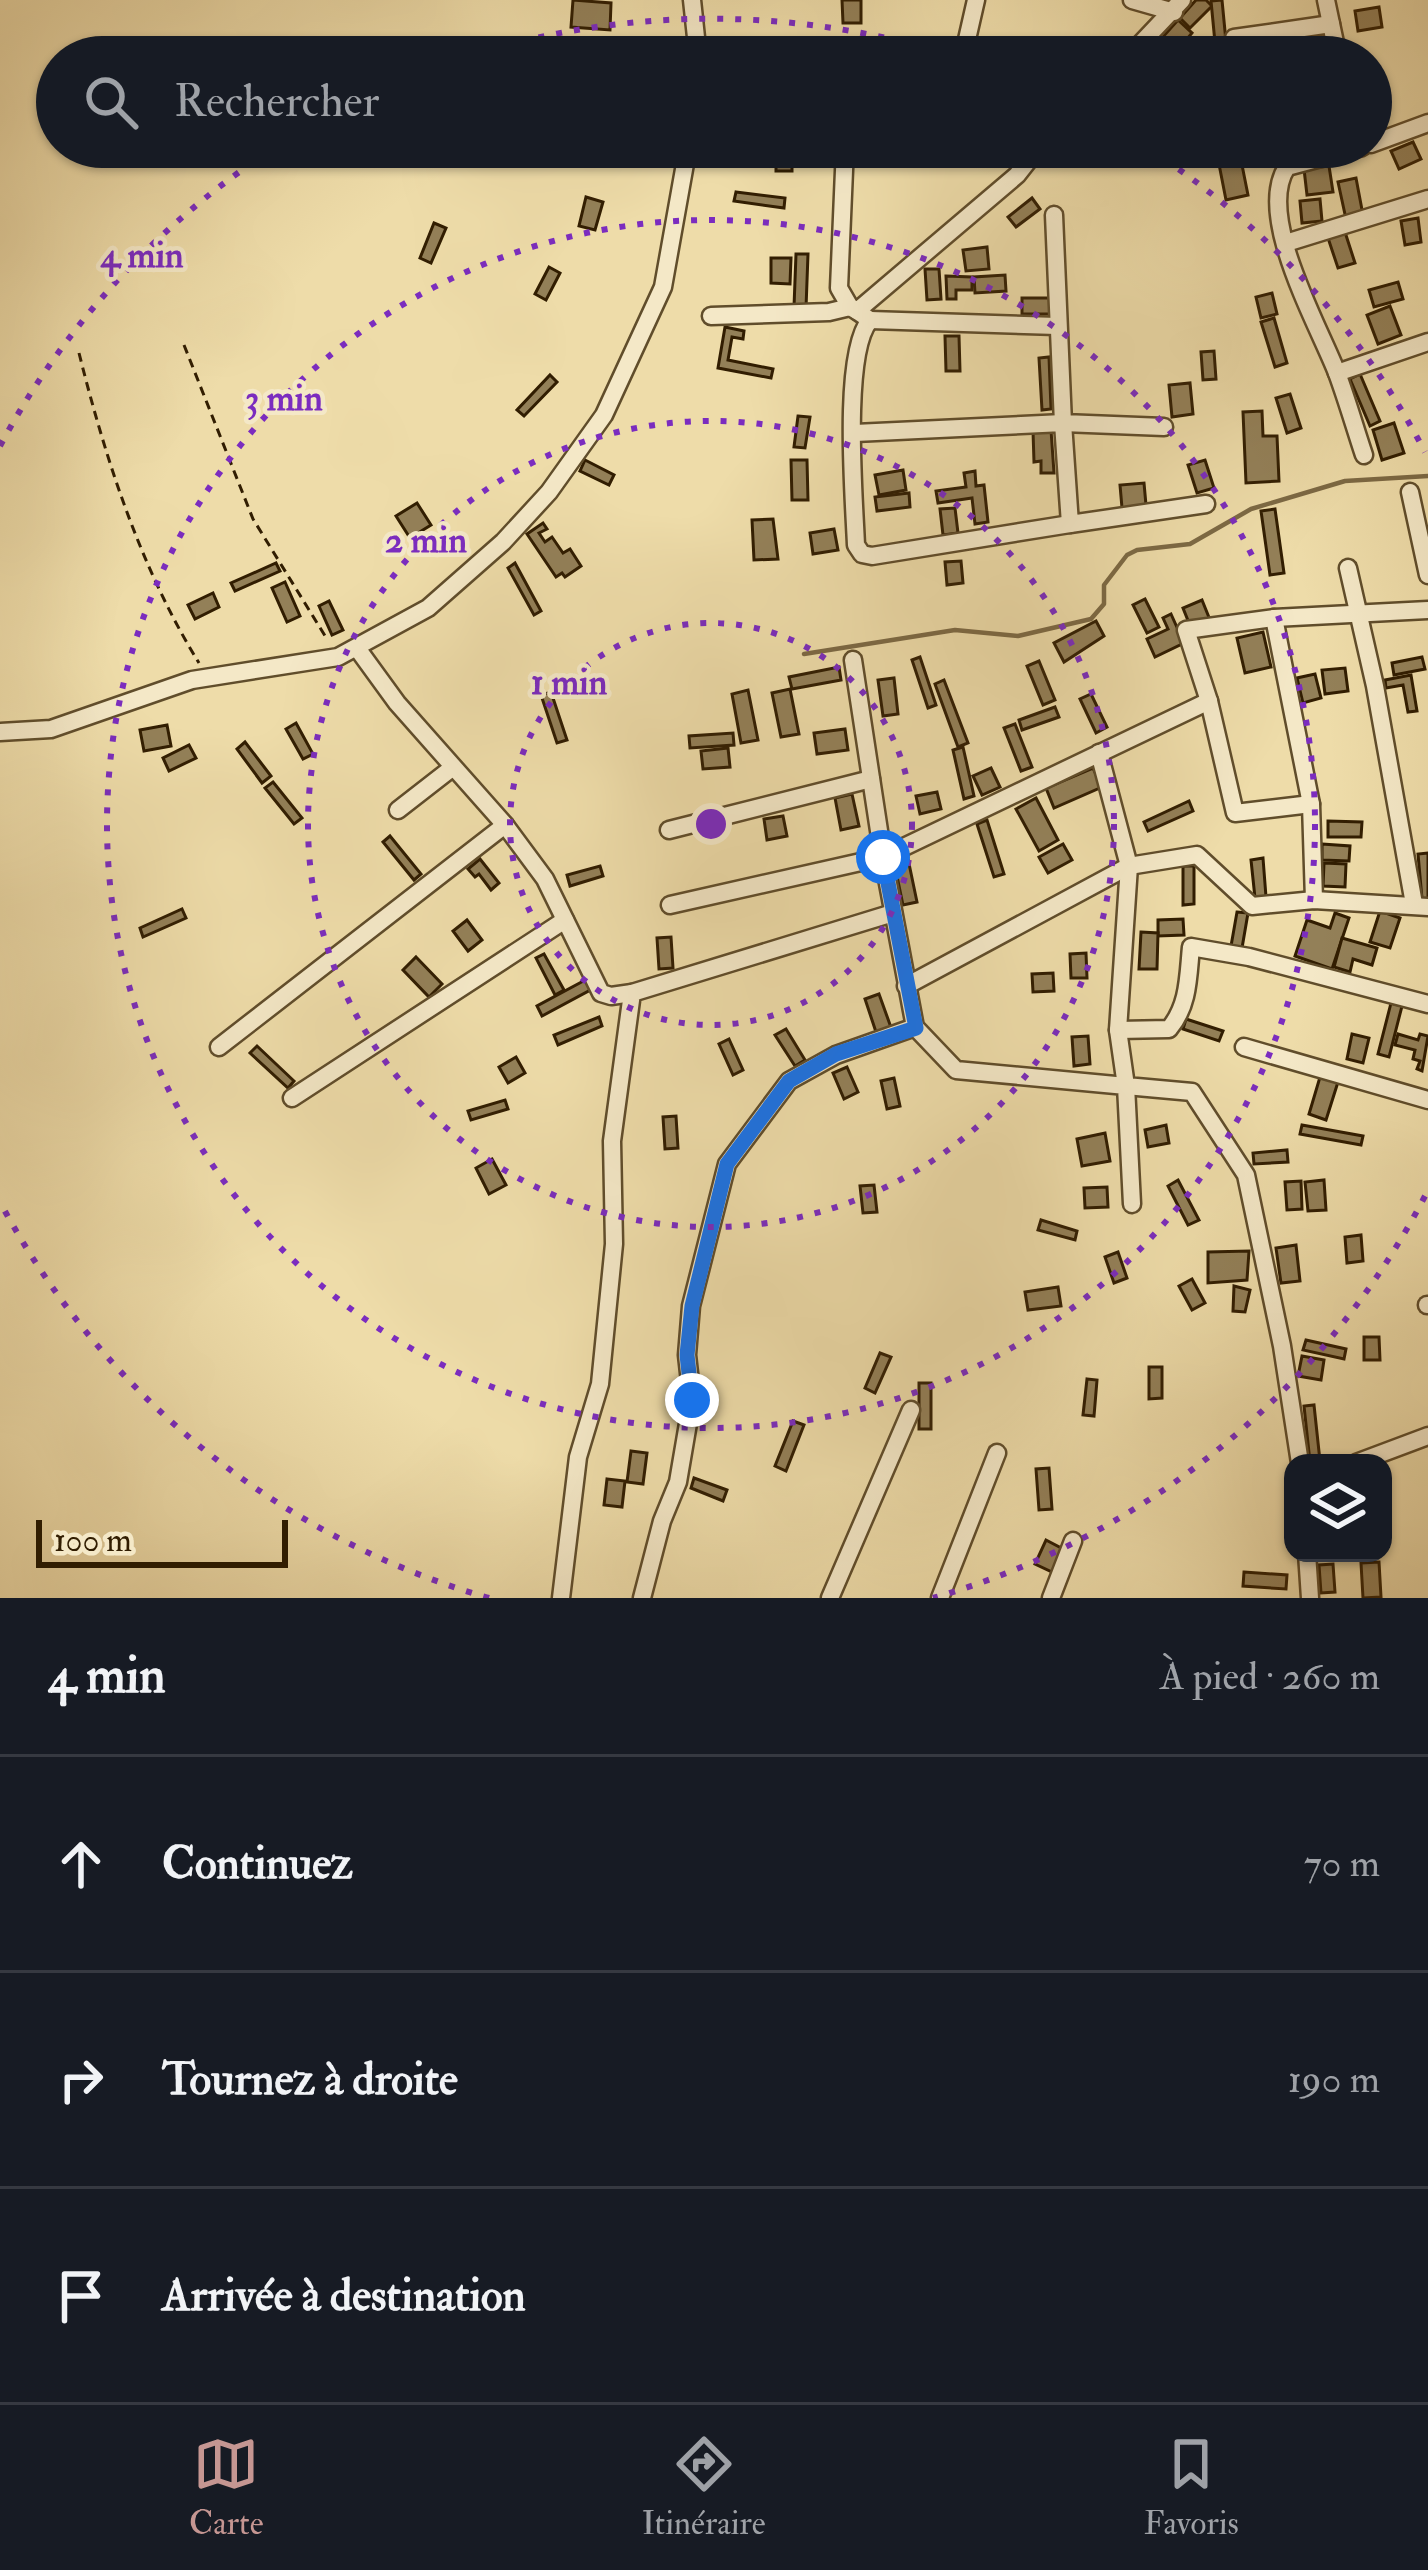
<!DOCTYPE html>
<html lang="fr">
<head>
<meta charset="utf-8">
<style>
	body { margin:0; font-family:"IM FELL Double Pica",serif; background:#242831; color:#f1f3f6 }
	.controls { position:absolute; right:36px; bottom:36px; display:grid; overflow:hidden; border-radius:24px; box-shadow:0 3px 9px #0004 }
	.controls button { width:108px; height:108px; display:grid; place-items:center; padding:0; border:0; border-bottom:3px solid #363941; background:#171b24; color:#f1f3f6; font:60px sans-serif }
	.scale { position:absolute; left:36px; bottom:30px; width:252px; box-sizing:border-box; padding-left:12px; border:6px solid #311d01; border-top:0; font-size:33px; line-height:42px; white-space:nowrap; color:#311d01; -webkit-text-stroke:9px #f4e8c7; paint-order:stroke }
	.stop { position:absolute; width:36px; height:36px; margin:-27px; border:9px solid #1a73e8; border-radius:50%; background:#fff }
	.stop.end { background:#1a73e8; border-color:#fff; box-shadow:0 3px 12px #0008 }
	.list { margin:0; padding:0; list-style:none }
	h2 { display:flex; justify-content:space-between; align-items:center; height:156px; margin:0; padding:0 48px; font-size:51px }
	h2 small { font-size:39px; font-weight:400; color:#9ea1a6 }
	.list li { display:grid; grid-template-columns:78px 1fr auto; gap:36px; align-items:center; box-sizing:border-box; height:216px; padding:0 48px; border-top:3px solid #363941 }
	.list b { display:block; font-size:45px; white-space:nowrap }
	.list em { font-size:39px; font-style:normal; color:#9ea1a6 }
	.icon { flex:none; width:66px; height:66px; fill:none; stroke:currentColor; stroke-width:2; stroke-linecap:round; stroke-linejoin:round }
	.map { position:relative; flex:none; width:1428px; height:1598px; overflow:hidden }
	.search { position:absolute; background:#171b24; box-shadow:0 3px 9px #0004; left:36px; right:36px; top:36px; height:132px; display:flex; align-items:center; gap:30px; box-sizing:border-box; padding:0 42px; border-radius:66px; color:#9ea1a6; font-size:45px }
	.sheet { height:804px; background:#171b24 }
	nav { display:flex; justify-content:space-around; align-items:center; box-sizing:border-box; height:168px; border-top:3px solid #363941; background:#171b24; font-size:33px; color:#9ea1a6 }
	nav a { display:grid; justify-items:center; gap:6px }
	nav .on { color:#c59692 }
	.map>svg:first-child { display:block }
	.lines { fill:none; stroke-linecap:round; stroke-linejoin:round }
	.stream { stroke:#7c6944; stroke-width:4.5 }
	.building { fill:#938058; stroke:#311d01; stroke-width:3 }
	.street-casing { stroke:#604d2b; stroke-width:21 }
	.path { stroke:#311d01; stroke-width:3; stroke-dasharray:9 6; stroke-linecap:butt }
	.street { stroke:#f4e8c7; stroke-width:16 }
	.route { stroke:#1a73e8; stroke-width:15 }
	.ring { fill:none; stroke:#7b2cbf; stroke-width:6; stroke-dasharray:6 12 }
	.centre { fill:#7b2cbf; stroke:#f4e8c7; stroke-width:6 }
	.ring-label { font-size:36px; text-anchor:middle; font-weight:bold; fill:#7b2cbf; stroke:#f4e8c7; stroke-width:9; stroke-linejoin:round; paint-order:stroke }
</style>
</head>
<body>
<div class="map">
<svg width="1428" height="1598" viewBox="0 0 1428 1598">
	<rect width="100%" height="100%" fill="#eedca9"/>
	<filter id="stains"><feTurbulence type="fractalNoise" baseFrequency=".00167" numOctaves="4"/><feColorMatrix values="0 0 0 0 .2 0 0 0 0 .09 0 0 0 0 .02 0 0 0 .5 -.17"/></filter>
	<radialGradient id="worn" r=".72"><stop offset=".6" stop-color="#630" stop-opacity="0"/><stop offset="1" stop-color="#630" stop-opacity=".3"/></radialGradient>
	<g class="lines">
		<polyline class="stream" points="804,654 955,630 1018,636 1091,619 1104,604 1104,585 1127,555 1137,550 1190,544 1251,509 1345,481 1428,476"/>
	</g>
	<g class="building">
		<polygon points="573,0 611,3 610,30 571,27"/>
		<polygon points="842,0 861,0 861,23 843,23"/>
		<polygon points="1196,0 1206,0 1212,6 1190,28 1180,18"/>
		<polygon points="1222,0 1227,52 1216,53 1211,1"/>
		<polygon points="1379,7 1382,27 1358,31 1355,11"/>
		<polygon points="1178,20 1192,33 1182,45 1175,39 1169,46 1161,39"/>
		<polygon points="1413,142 1421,159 1399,169 1391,151"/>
		<rect x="776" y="147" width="16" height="24"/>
		<polygon points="1240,155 1248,195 1226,200 1218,159"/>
		<polygon points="1329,166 1333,192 1307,195 1304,169"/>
		<polygon points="1356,178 1363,215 1346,219 1338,182"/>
		<polygon points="736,192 785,198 784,208 734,201"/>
		<polygon points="586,197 603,202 595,230 579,226"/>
		<polygon points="1032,198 1040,209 1016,227 1008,217"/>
		<polygon points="1320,199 1322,221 1302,223 1300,201"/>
		<polygon points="1418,218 1421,242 1405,245 1401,221"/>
		<polygon points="434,223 446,228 431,263 420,258"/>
		<polygon points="1344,229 1355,263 1338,268 1327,235"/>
		<polygon points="987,247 989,269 966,271 963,250"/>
		<polygon points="796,254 808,254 806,308 794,307"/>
		<polygon points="771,258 791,258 790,284 771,283"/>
		<polygon points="549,267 560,273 546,300 535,294"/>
		<polygon points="925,269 939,269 941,299 927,300"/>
		<polygon points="1005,275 1006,291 975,293 974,277"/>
		<polygon points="946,276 972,277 972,290 956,290 956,299 947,299"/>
		<polygon points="1398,282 1403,299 1374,307 1369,290"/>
		<polygon points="1272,293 1277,314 1261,318 1256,297"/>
		<polygon points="1022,298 1052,298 1051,314 1022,314"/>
		<polygon points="1390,306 1401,335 1378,344 1367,315"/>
		<polygon points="1274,318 1287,363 1275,367 1261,322"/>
		<polygon points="725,327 744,331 743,339 732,337 728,360 773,369 771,378 718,368"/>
		<polygon points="945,336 959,336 960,371 946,371"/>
		<polygon points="1214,351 1216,379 1203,380 1201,352"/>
		<polygon points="1049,357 1051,409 1042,410 1039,358"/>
		<polygon points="1360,374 1380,421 1370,426 1350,379"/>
		<polygon points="550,375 557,382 524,416 517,410"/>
		<polygon points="1190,383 1193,414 1172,417 1169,385"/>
		<polygon points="1290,394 1301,428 1287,433 1276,398"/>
		<polygon points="1262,411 1263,436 1277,436 1279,481 1246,483 1243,412"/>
		<polygon points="798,416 810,417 805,448 794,447"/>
		<polygon points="1394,423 1404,453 1382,460 1373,430"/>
		<polygon points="1051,430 1054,473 1041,473 1041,461 1034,462 1033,431"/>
		<polygon points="585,460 614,475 609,485 580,471"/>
		<polygon points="791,460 807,460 808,500 792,500"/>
		<polygon points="1205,460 1214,488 1197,493 1188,465"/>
		<polygon points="903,470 906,490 879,495 875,475"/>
		<polygon points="975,471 976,486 984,485 988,522 975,524 972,498 938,503 936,491 966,487 964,473"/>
		<polygon points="1144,483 1146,505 1122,508 1120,485"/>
		<polygon points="909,493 910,507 877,511 875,497"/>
		<polygon points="417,503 431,525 410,538 396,516"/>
		<polygon points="955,508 958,533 943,535 940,509"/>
		<polygon points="1275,509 1284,573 1270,575 1261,511"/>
		<polygon points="773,519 778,559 754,560 752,520"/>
		<polygon points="543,523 547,529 539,533 545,542 552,537 563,553 570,549 581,566 565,577 562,573 556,577 527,534"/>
		<polygon points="834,529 838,550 813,554 810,533"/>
		<polygon points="961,561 963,583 947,585 945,562"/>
		<polygon points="276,563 280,571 235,591 231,583"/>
		<polygon points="515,563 541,611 534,615 508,568"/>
		<polygon points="285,582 300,616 287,622 272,588"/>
		<polygon points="213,593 219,607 195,619 188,605"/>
		<polygon points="1145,599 1159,627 1147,633 1133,605"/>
		<polygon points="1202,600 1210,620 1191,628 1183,608"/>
		<polygon points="329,601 343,630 332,635 319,606"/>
		<polygon points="1171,614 1184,643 1155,657 1147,639 1168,629 1163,618"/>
		<polygon points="1096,621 1104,636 1064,662 1054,643"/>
		<polygon points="1263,632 1271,667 1245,673 1237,638"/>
		<polygon points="920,657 936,705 928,708 912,660"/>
		<polygon points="1422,657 1425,669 1394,675 1392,663"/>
		<polygon points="1039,661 1055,700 1043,705 1027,666"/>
		<polygon points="839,667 841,680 792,689 789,677"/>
		<polygon points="1345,668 1348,691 1325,694 1322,670"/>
		<polygon points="1315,674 1321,698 1303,703 1297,678"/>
		<polygon points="1411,675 1417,711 1408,712 1403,685 1386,688 1385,680"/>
		<polygon points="894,678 898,714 883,716 878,680"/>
		<polygon points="944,680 968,743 958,747 935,684"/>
		<polygon points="790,689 799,734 781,737 772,693"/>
		<polygon points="748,690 758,740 741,743 732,694"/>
		<polygon points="551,692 567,740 557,743 541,695"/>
		<polygon points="1091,694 1107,727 1096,733 1080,699"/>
		<polygon points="1055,707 1059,717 1022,730 1019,720"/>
		<polygon points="296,723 313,754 303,759 286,729"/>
		<polygon points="1015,724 1032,767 1021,771 1004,728"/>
		<polygon points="167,725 171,746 144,751 140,730"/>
		<polygon points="845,729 848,750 817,754 814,733"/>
		<polygon points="733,733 734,745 690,748 689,736"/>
		<polygon points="245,742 271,776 262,783 237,749"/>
		<polygon points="189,745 196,758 169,771 163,758"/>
		<polygon points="963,747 974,796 964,799 953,750"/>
		<polygon points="728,748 730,767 703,769 701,751"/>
		<polygon points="991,768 1000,787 982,795 973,776"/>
		<polygon points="1093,768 1102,787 1054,808 1046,788"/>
		<polygon points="273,782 302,818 294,824 265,788"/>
		<polygon points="937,792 941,809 920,814 916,796"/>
		<polygon points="852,794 859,826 841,830 835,798"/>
		<polygon points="1036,798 1058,840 1039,851 1016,809"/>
		<polygon points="1189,801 1193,811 1148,831 1144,822"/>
		<polygon points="783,816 787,836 767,840 764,819"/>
		<polygon points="987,820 1004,874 994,877 977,824"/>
		<polygon points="1328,821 1362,822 1361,837 1328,837"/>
		<polygon points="390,836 421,874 414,880 383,842"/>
		<polygon points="1063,844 1072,860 1048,873 1039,857"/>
		<polygon points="1322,844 1350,846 1349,861 1322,860"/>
		<polygon points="1428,853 1428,900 1422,899 1418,854"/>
		<polygon points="907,854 917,902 903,905 893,857"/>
		<polygon points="1263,858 1266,897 1255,898 1251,860"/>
		<polygon points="480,859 499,883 491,890 479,874 475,877 468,869"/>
		<polygon points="1324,863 1346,864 1345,887 1323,886"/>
		<polygon points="600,866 603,876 570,886 567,875"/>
		<polygon points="1183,866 1194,866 1194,904 1183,905"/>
		<polygon points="182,909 186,918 143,937 140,928"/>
		<polygon points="1380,911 1400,918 1390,948 1370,942"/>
		<polygon points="1237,912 1248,913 1242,948 1231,946"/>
		<polygon points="1335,913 1349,918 1332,969 1295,956 1307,920 1330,928"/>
		<polygon points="1183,919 1184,935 1158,936 1158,920"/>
		<polygon points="467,920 482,940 468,951 453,931"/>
		<polygon points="1141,932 1158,933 1157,969 1139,969"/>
		<polygon points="671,937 673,968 659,969 657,938"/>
		<polygon points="1342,938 1377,948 1372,965 1353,959 1350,972 1334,967"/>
		<polygon points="1086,953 1087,978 1071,978 1070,954"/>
		<polygon points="544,954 564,990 555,995 536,958"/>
		<polygon points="416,957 442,984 429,997 403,970"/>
		<polygon points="1053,973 1054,991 1033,992 1032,974"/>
		<polygon points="589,978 594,988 542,1016 537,1006"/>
		<polygon points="879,994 893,1033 878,1038 865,999"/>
		<polygon points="1391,1003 1402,1006 1389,1057 1378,1054"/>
		<polygon points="599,1017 602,1026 558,1045 554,1035"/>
		<polygon points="1186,1019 1223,1031 1219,1041 1183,1029"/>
		<polygon points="786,1029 805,1060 795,1066 775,1035"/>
		<polygon points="1352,1034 1369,1038 1363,1063 1347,1059"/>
		<polygon points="1398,1034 1418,1040 1420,1034 1428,1036 1422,1071 1417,1069 1420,1061 1413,1059 1415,1050 1395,1045"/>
		<polygon points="1088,1036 1090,1064 1074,1066 1072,1037"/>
		<polygon points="729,1039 743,1070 733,1075 719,1044"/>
		<polygon points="257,1046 294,1081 288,1088 250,1053"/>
		<polygon points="516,1057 525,1073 508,1083 499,1067"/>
		<polygon points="847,1067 858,1092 844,1099 833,1073"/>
		<polygon points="1320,1077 1338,1082 1326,1120 1309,1114"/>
		<polygon points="894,1078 900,1106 887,1109 881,1081"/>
		<polygon points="505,1100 508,1109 471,1120 468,1111"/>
		<polygon points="676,1116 678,1148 665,1149 663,1117"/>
		<polygon points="1166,1125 1169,1143 1148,1147 1145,1130"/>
		<polygon points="1302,1125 1363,1136 1361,1145 1300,1134"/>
		<polygon points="1105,1133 1110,1161 1082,1166 1077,1139"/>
		<polygon points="1287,1150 1288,1162 1254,1164 1253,1153"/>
		<polygon points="492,1159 506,1185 489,1194 476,1168"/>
		<polygon points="1178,1180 1199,1220 1188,1225 1168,1186"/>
		<polygon points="1324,1180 1326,1210 1308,1211 1305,1182"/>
		<polygon points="1301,1181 1302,1209 1287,1210 1285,1182"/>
		<polygon points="874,1185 877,1212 863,1213 860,1186"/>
		<polygon points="1107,1187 1108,1207 1085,1208 1084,1188"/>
		<polygon points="1041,1220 1077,1231 1075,1240 1038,1230"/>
		<polygon points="1361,1235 1363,1261 1347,1263 1345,1237"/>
		<polygon points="1296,1245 1300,1281 1281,1283 1276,1248"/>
		<polygon points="1249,1251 1247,1280 1208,1283 1208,1252"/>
		<polygon points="1118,1252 1127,1278 1114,1283 1105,1257"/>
		<polygon points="1192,1279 1205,1303 1192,1310 1179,1286"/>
		<polygon points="1234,1286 1250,1290 1245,1312 1233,1311"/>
		<polygon points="1058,1287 1061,1306 1028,1310 1025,1292"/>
		<polygon points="1364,1337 1379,1337 1380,1360 1364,1360"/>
		<polygon points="1306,1340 1346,1349 1344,1359 1303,1350"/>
		<polygon points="880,1353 891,1357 875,1393 865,1388"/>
		<polygon points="1302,1356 1324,1360 1321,1380 1298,1376"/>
		<polygon points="1149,1367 1162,1367 1162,1398 1149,1399"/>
		<polygon points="1087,1379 1097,1380 1094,1416 1083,1415"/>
		<rect x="919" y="1383" width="12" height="46"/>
		<polygon points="1314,1405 1320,1461 1310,1462 1304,1406"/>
		<polygon points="793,1421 804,1425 786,1471 775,1466"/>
		<polygon points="631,1451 647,1453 643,1484 627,1482"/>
		<polygon points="1049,1468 1052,1509 1039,1510 1036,1469"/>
		<polygon points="694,1478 727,1490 723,1501 691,1488"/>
		<polygon points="607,1479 625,1481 622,1507 604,1505"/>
		<polygon points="1046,1540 1063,1549 1052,1572 1035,1564"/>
		<polygon points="1379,1562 1381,1597 1363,1598 1361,1563"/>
		<polygon points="1333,1564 1335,1592 1321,1593 1319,1565"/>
		<polygon points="1244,1572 1287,1575 1286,1589 1243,1586"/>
	</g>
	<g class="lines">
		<defs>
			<g id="street">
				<polyline points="692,0 698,56"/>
				<polyline points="1132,0 1174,12"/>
				<polyline points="1326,0 1338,57"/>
				<polyline points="1234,38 1331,24"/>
				<polyline points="697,50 817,49 835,57"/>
				<polyline points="847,57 886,57"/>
				<polyline points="963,57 976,0"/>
				<polyline points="1128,57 1182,0"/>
				<polyline points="1371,144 1428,123"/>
				<polyline points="845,147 839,288 850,307"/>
				<path d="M1362,147L1287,167C1255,215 1318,324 1337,373C1347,400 1355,428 1364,455"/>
				<polyline points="1054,215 1063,423 1164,427"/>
				<polyline points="1286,243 1428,199"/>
				<path d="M857,311L870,320C842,353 854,497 856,545L862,554L872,556L1070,524"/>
				<polyline points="711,316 829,312 850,307 857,311 1017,175 1039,147"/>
				<polyline points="870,320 1057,326"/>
				<polyline points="1337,373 1428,342"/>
				<polyline points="855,433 1063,423 1070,524 1206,504"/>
				<polyline points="1410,492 1428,575"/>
				<polyline points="1348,568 1375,686 1414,904"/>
				<polyline points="1274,618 1311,804 1314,900"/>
				<polyline points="357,648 397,703 505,825 545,879 601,993 611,996 632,993"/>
				<polyline points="853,660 883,857 915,1027 956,1070 1126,1086 1132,1204"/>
				<polyline points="0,732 51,729 192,680 338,657 428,608 503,542 549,492 604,415 663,287 688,147"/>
				<polyline points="1099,753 1129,866 1118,1030 1126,1086 1192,1092 1246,1175 1282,1346 1300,1463"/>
				<polyline points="1311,804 1235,813 1209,701 1186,630 1274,618 1428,610"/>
				<polyline points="398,810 452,768"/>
				<polyline points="669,830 871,779"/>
				<polyline points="670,905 883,857 1209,701"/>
				<polyline points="906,986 1129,866 1197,855 1252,906 1314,900 1428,907"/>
				<path d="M1118,1030L1169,1029C1189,1005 1188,977 1191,947L1249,957L1428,1004"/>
				<polyline points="219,1047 505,825"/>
				<polyline points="1244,1047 1428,1100"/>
				<polyline points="292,1098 565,920"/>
				<polyline points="1427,1305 1428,1305"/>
				<polyline points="1356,1463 1428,1436"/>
				<polyline points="1307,1553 1310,1598"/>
				<polyline points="561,1598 578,1457 600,1384 614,1244 612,1141 632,993 893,913"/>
				<polyline points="642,1598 662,1521 678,1482 692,1400 687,1355 691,1306 727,1164 789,1081 836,1055 915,1027"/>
				<polyline points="830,1598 911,1410"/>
				<polyline points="940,1598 997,1453"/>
				<polyline points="1051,1598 1073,1541"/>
			</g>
		</defs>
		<use href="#street" class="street-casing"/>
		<g class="path">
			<polyline points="184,345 253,519 327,639"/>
			<path d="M79,353C106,461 141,569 199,663"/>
		</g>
		<use href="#street" class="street"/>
	</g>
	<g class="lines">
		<polyline class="route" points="692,1400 687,1355 692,1306 727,1164 789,1081 836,1054 916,1028 883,857"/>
	</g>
	<g class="ring">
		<circle cx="711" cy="824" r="201"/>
		<circle cx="711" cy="824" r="403"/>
		<circle cx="711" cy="824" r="604"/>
		<path d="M1425 1196A805 805 0 0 1 933 1598M489 1598A805 805 0 0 1 0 1202M0 446A805 805 0 0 1 273 149M469 56A805 805 0 0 1 953 56M1149 149A805 805 0 0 1 1425 452"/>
	</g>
	<circle cx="711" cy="824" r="18" class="centre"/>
	<g class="ring-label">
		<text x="142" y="267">4 min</text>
		<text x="284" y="410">3 min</text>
		<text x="426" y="552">2 min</text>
		<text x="569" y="694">1 min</text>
	</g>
	<rect width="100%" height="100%" filter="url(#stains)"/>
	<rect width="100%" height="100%" fill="url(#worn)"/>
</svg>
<div class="controls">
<button><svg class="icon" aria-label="layers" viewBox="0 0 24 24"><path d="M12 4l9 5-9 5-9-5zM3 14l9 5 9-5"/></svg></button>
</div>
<div class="scale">100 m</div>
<div class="stop" style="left:883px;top:857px"></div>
<div class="stop end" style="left:692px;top:1400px"></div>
<div class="search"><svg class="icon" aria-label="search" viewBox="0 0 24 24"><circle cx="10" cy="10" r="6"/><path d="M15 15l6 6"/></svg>Rechercher</div>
</div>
<section class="sheet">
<h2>4 min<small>À pied · 260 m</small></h2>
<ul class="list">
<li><svg class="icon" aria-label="ahead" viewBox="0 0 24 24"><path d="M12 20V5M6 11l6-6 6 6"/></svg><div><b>Continuez</b></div><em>70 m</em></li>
<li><svg class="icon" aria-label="right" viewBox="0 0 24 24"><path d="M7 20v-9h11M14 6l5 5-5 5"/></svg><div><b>Tournez à droite</b></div><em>190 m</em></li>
<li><svg class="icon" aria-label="arrive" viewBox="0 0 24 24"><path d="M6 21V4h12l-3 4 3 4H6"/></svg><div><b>Arrivée à destination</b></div></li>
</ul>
</section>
<nav>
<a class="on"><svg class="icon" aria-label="map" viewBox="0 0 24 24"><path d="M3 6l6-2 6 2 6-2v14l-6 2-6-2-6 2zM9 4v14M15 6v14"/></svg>Carte</a>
<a><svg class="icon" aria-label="directions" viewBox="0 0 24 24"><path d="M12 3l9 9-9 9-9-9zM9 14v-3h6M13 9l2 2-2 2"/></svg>Itinéraire</a>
<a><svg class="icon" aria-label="saved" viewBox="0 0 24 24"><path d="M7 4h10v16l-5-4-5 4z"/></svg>Favoris</a>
</nav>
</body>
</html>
